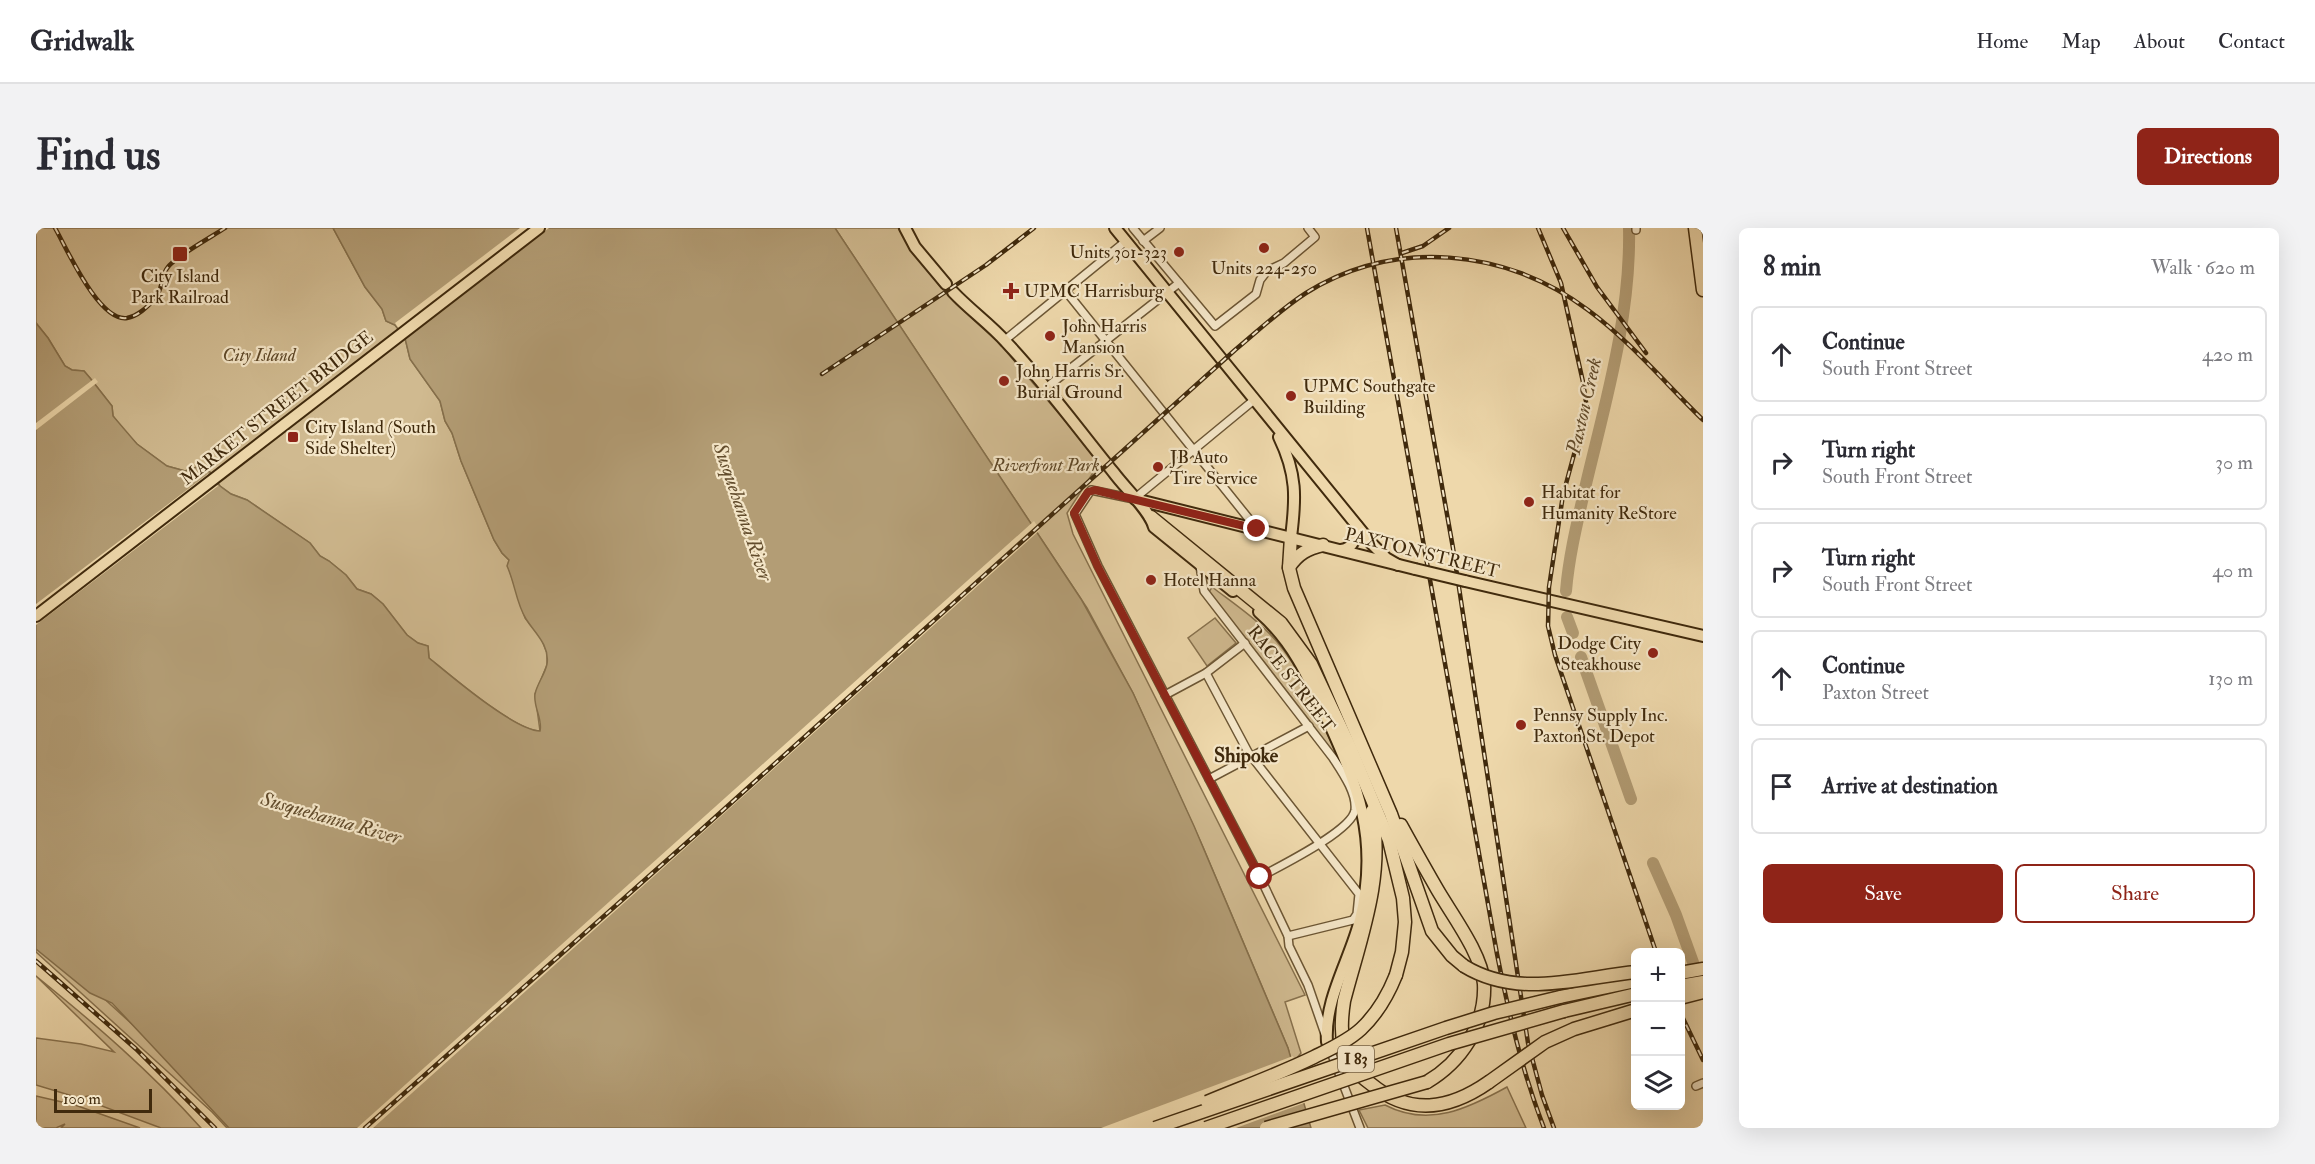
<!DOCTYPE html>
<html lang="en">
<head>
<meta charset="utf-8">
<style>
	body { margin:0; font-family:"IM FELL Double Pica",serif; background:#f2f2f3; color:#2b2b33 }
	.controls { position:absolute; right:18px; bottom:18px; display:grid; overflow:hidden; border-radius:9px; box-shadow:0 6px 24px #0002 }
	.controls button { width:54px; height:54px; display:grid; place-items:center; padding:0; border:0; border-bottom:2px solid #e1e1e2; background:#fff; color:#2b2b33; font:30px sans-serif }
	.scale { position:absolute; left:18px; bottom:15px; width:98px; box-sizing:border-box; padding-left:6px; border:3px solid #402a0d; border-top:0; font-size:16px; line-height:21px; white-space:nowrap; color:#402a0d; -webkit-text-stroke:4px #f4e6c8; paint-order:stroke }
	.stop { position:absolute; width:18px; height:18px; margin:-14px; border:4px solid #8f2418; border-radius:50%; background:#fff }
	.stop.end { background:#8f2418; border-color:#fff; box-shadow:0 2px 6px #0008 }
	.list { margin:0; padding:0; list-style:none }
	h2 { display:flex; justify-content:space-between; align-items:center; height:78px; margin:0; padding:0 24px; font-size:26px }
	h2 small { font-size:20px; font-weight:400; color:#7c7c81 }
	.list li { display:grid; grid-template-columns:39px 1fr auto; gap:18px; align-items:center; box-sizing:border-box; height:96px; margin:0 12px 12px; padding:0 12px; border:2px solid #e1e1e2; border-radius:9px }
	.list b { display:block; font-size:22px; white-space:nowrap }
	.list p { margin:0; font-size:20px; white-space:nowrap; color:#7c7c81 }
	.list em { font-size:20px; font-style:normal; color:#7c7c81 }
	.actions { display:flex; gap:12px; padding:18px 24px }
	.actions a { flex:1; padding:14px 0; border:2px solid #8f2418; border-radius:9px; text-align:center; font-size:21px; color:#8f2418 }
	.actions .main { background:#8f2418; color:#fff }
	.icon { flex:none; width:33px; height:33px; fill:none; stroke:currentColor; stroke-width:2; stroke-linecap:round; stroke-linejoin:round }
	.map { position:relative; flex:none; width:1667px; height:900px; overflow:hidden; border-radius:9px }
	header { display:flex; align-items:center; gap:36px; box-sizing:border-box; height:84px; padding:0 30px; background:#fff; border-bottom:2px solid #e1e1e2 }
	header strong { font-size:28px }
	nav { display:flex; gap:33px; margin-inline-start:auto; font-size:21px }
	.intro { display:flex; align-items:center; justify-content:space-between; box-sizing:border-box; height:144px; padding:0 36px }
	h1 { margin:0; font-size:42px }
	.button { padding:15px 27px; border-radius:9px; background:#8f2418; color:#fff; font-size:21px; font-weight:700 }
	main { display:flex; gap:36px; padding:0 36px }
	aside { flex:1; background:#fff; border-radius:9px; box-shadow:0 6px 24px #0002 }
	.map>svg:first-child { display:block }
	.green { fill:#d0ba90; stroke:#88724e; stroke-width:1.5 }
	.water { fill:#b39d75; stroke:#856f4b; stroke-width:1.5 }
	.pier { fill:#eed8ab }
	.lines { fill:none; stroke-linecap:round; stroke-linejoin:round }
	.river { stroke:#b39d75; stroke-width:12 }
	.minor-casing { stroke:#6c5634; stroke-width:10 }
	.primary-casing { stroke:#402a0d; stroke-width:14 }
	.trunk-casing { stroke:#402a0d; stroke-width:15 }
	.motorway-casing { stroke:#402a0d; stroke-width:15 }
	.minor { stroke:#f4e6c8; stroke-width:7 }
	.primary { stroke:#eed8ab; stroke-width:10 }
	.trunk { stroke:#eed8ab; stroke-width:12 }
	.motorway { stroke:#eed8ab; stroke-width:12 }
	.rail-casing { stroke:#402a0d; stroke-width:4.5 }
	.rail { stroke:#f4e6c8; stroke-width:2; stroke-dasharray:7; stroke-linecap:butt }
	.primary-bridge-casing { stroke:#402a0d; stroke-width:14; stroke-linecap:butt }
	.motorway-bridge-casing { stroke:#402a0d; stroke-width:15; stroke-linecap:butt }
	.primary-bridge { stroke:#eed8ab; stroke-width:10 }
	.motorway-bridge { stroke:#eed8ab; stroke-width:12 }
	.route { stroke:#8f2418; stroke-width:8 }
	.poi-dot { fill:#8f2418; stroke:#f4e6c8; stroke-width:2 }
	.labels { text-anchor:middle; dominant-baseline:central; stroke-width:4.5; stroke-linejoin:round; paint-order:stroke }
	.shield { fill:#f4e6c8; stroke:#766245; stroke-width:1.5 }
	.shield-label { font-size:16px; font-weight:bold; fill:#402a0d }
	.poi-label { font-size:18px; fill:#402a0d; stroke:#f4e6c8; text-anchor:start }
	.park-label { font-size:18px; font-style:italic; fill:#5d4727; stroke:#f4e6c8 }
	.street-label { font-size:18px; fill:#402a0d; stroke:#f4e6c8 }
	.water-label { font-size:20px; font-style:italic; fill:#624c2c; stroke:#f4e6c8 }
	.neighbourhood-label { font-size:20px; font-weight:bold; fill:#402a0d; stroke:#f4e6c8 }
</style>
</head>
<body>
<header>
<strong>Gridwalk</strong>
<nav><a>Home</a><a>Map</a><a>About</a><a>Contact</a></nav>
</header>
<div class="intro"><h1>Find us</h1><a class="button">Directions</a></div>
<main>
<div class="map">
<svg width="1667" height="900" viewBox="0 0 1667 900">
	<rect width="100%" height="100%" fill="#eed8ab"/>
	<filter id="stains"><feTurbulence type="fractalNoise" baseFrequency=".00333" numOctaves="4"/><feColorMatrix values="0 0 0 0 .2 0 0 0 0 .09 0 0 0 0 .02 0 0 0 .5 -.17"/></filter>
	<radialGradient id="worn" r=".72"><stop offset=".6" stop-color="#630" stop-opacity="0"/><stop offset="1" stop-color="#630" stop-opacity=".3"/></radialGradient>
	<g class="green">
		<path d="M0,0H297L329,59L346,81L350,93L359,97L369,110L374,131L404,173L409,193L416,205L425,233L458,312L466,325L473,332L472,338L489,390L505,410L511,425V437L499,466L504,503C479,503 414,447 393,430L392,418L382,415L371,407L347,376L335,366L321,361L310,347L293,333L284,328L274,315L211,272L195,266L184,258L174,244L161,239L149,243L131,238L101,216L88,203L77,188L76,178L54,150L48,143L36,142L29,138L12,110L0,95Z"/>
		<polygon points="799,0 862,0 902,56 920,76 963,115 1064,234 1031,285 1037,306 1269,767 1249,774 1265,825 1256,836 1252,820 1167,619 1097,465 1051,380"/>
		<path d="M1176,359C1201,378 1227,395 1246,420C1270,450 1285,497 1304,532L1302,534L1273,492L1173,364Z"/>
		<polygon points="1179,390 1200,415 1171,438 1152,410"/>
		<polygon points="0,717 55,765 63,766 210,900 191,900 176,884 0,724"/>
		<path d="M0,748C58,795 115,844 165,900H125L55,874L52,868L43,870L0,857V810L45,816L78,824Z"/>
		<path d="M1471,859L1490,900H1332L1323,882L1349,877C1393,900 1433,880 1471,859Z"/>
		<polygon points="0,868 39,877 104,900 25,900 29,896 20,900 0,900"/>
	</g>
	<path class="water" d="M297,0H799L1045,371L1097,465L1158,598L1252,820L1275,900H193L76,775L54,765L0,721V95L12,110L29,138L36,142L48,143L54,150L76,178L77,188L101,216L131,238L149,243L161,239L174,244L184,258L195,266L211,272L274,315L284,328L293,333L310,347L321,361L335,366L347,376L371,407L382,415L392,418L393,430C415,448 478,502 504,503C507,491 497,479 499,466C501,456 509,446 511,436C514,417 498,404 490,391C480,375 479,355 471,338L473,332L466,325L458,312L425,233L416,205L409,193L404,173L374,131L369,110L359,97L350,93L346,81L329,59Z"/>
	<g class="pier">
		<polygon points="484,0 513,0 369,110 359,95"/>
		<polygon points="59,150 62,154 0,202 0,195"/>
		<polygon points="172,246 182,258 0,397 0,376"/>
		<polygon points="998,293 1004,302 337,900 321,900"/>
		<polygon points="1257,828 1271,874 1200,900 1065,900"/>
	</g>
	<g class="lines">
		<g class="river">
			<path d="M1530,363C1533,327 1542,291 1550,256C1570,172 1595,87 1593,0"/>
			<polyline points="1531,389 1537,405"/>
			<polyline points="1545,429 1595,571"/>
			<polyline points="1617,635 1640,687 1663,751"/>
		</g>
		<defs>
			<g id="minor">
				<polyline points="1097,0 1179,98 1220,66 1224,52 1231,43 1248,35 1279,9 1272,0"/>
				<polyline points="1600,0 1600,2"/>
				<polyline points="1107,13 1124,0"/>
				<polyline points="1029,62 1221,301"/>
				<polyline points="969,112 1090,13"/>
				<polyline points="1011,159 1143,55"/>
				<polyline points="1218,172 1098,271 1055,262 1039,286 1062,338 1224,649 1252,708 1253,718 1272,757 1289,806"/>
				<path d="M1164,338L1168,363L1297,530C1306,544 1321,565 1319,582C1316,603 1244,638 1224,649"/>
				<polyline points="1170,445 1212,524 1323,666 1321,686 1317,692 1252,708"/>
				<polyline points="1129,467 1170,445 1209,415"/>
				<polyline points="1173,551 1273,498"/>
				<polyline points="1293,819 1324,900"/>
				<polyline points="1660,858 1667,855"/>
			</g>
			<g id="primary">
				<polyline points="869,0 879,19 910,56"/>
				<polyline points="1079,0 1336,316 1350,330 1362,337"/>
				<path d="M917,64C934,82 954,96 970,114C1009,155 1042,201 1078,245C1089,260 1114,283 1118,299L1197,363"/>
				<path d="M1243,209C1261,246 1260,270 1255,309"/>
				<polyline points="1099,271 1379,341"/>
				<path d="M1305,322C1318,320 1320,310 1321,298"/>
				<polyline points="1429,353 1667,408"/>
				<path d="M1223,384C1255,412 1272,447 1289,486C1322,558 1344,611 1324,692C1314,732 1288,771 1291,814"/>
				<polyline points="0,388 503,0"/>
			</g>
			<polyline id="trunk" points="1659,0 1667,62"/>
			<g id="motorway">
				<polyline points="1115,289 1245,395 1275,436 1314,519 1353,612 1367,670 1369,694 1366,724 1360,747"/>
				<polyline points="1255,309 1253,340 1258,360 1355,586 1396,703 1416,728 1428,738"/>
				<path d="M1253,339C1263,325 1271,321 1287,317"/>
				<path d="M1336,583C1349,649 1324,711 1308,773C1305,792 1304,819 1315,837C1320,844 1328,851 1335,856C1374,888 1413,882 1453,854"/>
				<path d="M1365,597C1377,619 1389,640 1401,661C1416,687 1446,726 1448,756C1450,797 1425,834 1391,854"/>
				<polyline points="1644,745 1667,741"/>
				<polyline points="1644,758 1667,754"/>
				<polyline points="1524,769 1600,753"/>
				<polyline points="1644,770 1667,764"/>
				<polyline points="1528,783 1600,766"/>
			</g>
		</defs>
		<use href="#minor" class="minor-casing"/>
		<use href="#primary" class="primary-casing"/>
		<use href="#trunk" class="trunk-casing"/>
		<use href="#motorway" class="motorway-casing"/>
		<use href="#minor" class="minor"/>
		<use href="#primary" class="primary"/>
		<use href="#trunk" class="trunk"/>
		<use href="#motorway" class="motorway"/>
		<defs>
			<g id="rail">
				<path d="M19,0C31,21 63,94 91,90C102,88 111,79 118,72C128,61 124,48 132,39C139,29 177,8 189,0"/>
				<path d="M1331,0L1461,726C1473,786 1486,843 1508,900"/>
				<polyline points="1360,0 1417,320 1492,815 1506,867 1518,900"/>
				<polyline points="1502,0 1525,55 1547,154 1550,174 1547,193 1527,267 1513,359 1512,398 1519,427 1620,724"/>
				<polyline points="1527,0 1561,59 1610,125"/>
				<polyline points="1366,25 1387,18 1413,0"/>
				<polyline points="786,146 950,37 998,0"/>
				<polyline points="0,733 100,821 179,900"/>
				<polyline points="1644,784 1667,832"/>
				<path d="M329,900L665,602L1199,122C1222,103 1245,81 1270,65C1358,10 1470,20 1552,82C1594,113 1629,155 1667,192"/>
			</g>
		</defs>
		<use href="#rail" class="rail-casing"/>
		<use href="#rail" class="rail"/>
		<defs>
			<polyline id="primary-bridge" points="1379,341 1429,353"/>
			<g id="motorway-bridge">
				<path d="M1428,738C1482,771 1541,750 1600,744"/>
				<polyline points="1453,854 1509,814 1538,801 1600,782"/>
				<path d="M1171,874C1207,859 1243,846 1278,829C1294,821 1312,813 1325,801C1341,786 1352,767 1360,747"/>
				<polyline points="1119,900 1410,800 1458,785 1524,769"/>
				<polyline points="1170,900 1413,816 1528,783"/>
				<polyline points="1230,900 1391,854"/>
			</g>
		</defs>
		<use href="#primary-bridge" class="primary-bridge-casing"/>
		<use href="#motorway-bridge" class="motorway-bridge-casing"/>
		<use href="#primary-bridge" class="primary-bridge"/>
		<use href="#motorway-bridge" class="motorway-bridge"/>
	</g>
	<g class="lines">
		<polyline class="route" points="1221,301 1059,262 1052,264 1038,285 1062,339 1224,649"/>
	</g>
	<g class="poi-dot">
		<circle cx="1228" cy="20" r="6"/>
		<circle cx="1143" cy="24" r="6"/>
		<rect x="136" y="18" width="16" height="16" rx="3"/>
		<path d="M972 54h6v6h6v6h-6v6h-6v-6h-6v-6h6z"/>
		<circle cx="1014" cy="108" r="6"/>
		<circle cx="968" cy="153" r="6"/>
		<circle cx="1255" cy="168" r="6"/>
		<rect x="251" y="203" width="12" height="12" rx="3"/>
		<circle cx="1122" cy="239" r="6"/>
		<circle cx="1493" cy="274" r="6"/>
		<circle cx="1115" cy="352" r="6"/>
		<circle cx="1617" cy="425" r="6"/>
		<circle cx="1485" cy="497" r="6"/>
	</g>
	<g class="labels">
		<rect class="shield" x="1302" y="818" width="36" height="26" rx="4.5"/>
		<g class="shield-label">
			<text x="1320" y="831">I 83</text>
		</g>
		<g class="poi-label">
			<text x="1131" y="24" text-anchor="end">Units 301-323</text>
			<text x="1228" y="40" text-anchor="middle">Units 224-250</text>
			<text x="144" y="48" text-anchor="middle">City Island<tspan x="144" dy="21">Park Railroad</tspan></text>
			<text x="988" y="63">UPMC Harrisburg</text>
			<text x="1026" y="98">John Harris<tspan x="1026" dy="21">Mansion</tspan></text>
			<text x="980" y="143">John Harris Sr.<tspan x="980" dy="21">Burial Ground</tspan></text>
			<text x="1267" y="158">UPMC Southgate<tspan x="1267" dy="21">Building</tspan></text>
			<text x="269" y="199">City Island (South<tspan x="269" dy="21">Side Shelter)</tspan></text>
			<text x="1134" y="229">JB Auto<tspan x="1134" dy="21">Tire Service</tspan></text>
			<text x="1505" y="264">Habitat for<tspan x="1505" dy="21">Humanity ReStore</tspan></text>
			<text x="1127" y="352">Hotel Hanna</text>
			<text x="1605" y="415" text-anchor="end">Dodge City<tspan x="1605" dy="21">Steakhouse</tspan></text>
			<text x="1497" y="487">Pennsy Supply Inc.<tspan x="1497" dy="21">Paxton St. Depot</tspan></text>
		</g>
		<g class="park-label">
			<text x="223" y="127">City Island</text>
			<text x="1010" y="237">Riverfront Park</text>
		</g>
		<g class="street-label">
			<text transform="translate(241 180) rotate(-38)">MARKET STREET BRIDGE</text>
			<text transform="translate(1386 325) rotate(14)">PAXTON STREET</text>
			<text transform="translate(1255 451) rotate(52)">RACE STREET</text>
		</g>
		<g class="water-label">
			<text transform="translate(1548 178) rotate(-77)">Paxton Creek</text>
			<text transform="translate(707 284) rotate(71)">Susquehanna River</text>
			<text transform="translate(295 590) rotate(16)">Susquehanna River</text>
		</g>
		<g class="neighbourhood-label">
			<text x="1210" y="527">Shipoke</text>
		</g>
	</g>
	<rect width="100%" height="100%" filter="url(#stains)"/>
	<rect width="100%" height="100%" fill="url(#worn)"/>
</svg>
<div class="controls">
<button>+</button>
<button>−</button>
<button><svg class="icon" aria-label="layers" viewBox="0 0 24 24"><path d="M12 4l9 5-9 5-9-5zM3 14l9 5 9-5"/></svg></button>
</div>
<div class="scale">100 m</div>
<div class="stop" style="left:1224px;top:649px"></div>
<div class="stop end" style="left:1221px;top:301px"></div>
</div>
<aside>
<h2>8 min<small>Walk · 620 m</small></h2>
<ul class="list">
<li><svg class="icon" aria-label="ahead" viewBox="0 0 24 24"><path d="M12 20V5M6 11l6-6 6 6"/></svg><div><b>Continue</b><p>South Front Street</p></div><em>420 m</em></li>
<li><svg class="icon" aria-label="right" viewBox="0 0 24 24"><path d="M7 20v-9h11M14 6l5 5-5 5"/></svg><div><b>Turn right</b><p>South Front Street</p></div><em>30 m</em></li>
<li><svg class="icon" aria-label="right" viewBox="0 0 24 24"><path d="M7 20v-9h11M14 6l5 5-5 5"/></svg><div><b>Turn right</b><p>South Front Street</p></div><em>40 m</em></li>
<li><svg class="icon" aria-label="ahead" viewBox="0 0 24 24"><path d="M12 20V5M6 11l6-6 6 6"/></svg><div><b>Continue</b><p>Paxton Street</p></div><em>130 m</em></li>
<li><svg class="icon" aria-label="arrive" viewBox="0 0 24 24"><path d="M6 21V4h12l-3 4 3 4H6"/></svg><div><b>Arrive at destination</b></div></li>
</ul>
<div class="actions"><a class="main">Save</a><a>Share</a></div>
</aside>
</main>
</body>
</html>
